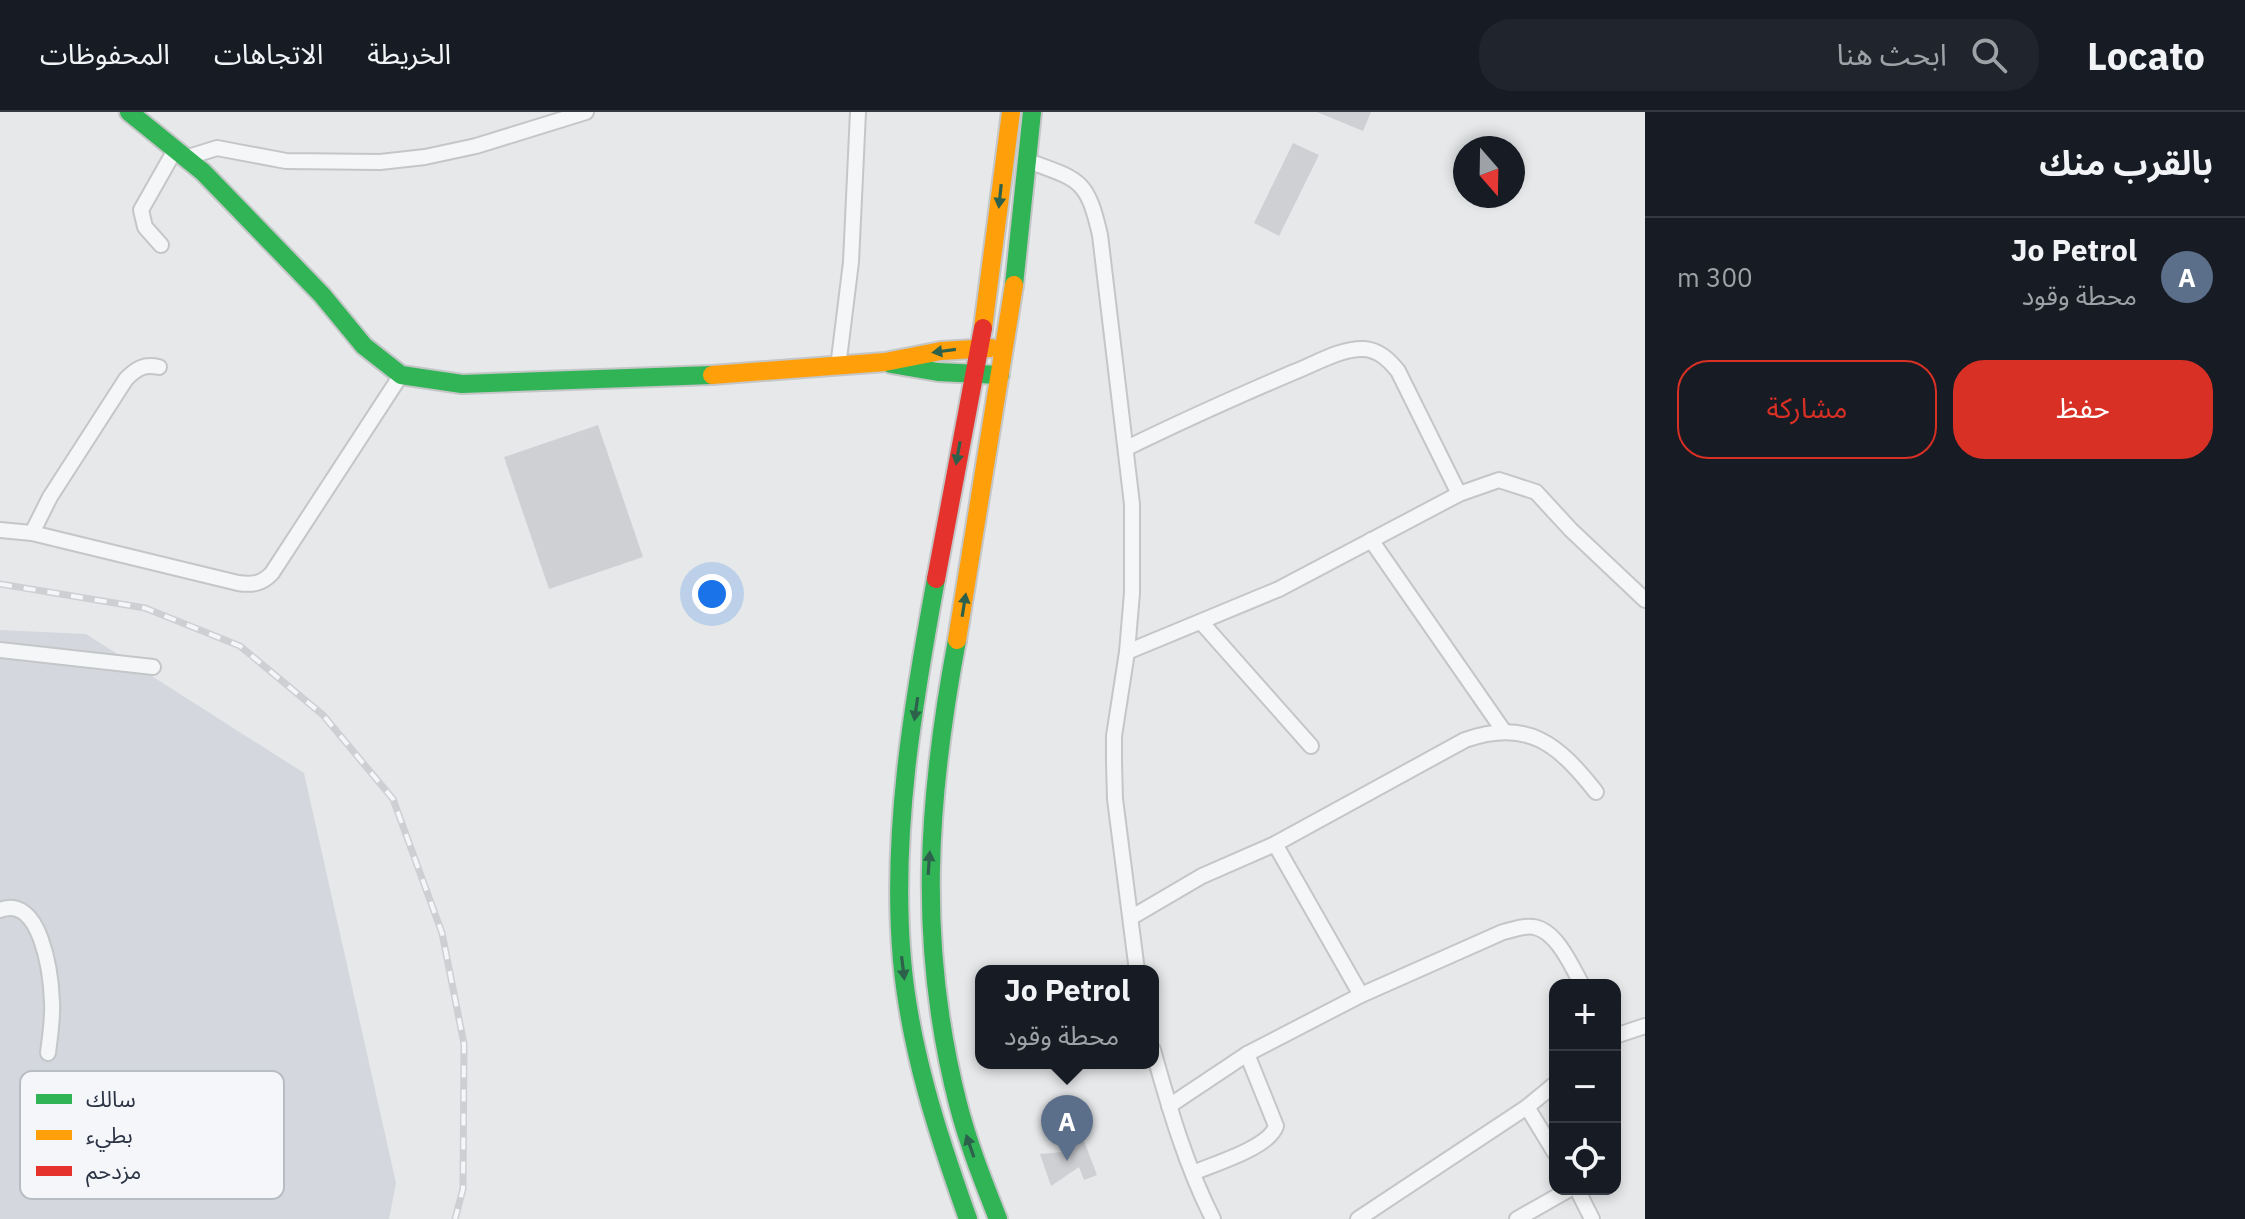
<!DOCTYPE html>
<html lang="ar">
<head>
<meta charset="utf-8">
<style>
	body { margin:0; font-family:"IBM Plex Sans","Noto Sans Arabic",sans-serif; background:#20242c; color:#f1f3f6; direction:rtl }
	.controls { position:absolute; right:24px; bottom:24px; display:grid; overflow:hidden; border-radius:16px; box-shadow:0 4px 12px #0003 }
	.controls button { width:72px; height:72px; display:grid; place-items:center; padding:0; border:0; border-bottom:2px solid #363941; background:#171b24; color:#f1f3f6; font:40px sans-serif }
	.compass { position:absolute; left:1453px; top:24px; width:72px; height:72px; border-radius:50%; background:#171b24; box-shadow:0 4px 12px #0003; rotate:160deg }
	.you { position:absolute; left:712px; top:482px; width:28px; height:28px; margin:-20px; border:6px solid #fff; border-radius:50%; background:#1a73e8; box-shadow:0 0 0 12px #1a73e833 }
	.badge { display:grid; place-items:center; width:52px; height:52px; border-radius:50%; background:#d93025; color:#fff; font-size:26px; font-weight:700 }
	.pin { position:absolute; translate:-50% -66px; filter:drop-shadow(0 2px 4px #0008) }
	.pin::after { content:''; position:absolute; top:42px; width:28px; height:24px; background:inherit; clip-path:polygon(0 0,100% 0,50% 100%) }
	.popup { position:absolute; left:975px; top:853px; width:184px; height:104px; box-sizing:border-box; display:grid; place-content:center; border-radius:16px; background:#171b24; filter:drop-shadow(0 2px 6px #0005); font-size:26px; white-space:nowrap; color:#9ea1a6 }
	.popup b { font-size:30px; color:#f1f3f6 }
	.popup::after { content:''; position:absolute; left:50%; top:100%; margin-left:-16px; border:16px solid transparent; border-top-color:#171b24 }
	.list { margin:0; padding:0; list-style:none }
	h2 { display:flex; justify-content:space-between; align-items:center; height:104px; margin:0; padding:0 32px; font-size:34px }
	h2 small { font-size:26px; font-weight:400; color:#9ea1a6 }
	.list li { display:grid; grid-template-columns:52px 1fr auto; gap:24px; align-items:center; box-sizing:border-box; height:120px; padding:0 32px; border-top:2px solid #363941 }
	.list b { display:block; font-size:30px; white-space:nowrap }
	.list p { margin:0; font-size:26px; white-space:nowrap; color:#9ea1a6 }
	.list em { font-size:26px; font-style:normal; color:#9ea1a6 }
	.actions { display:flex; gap:16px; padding:24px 32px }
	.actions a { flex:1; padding:18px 0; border:2px solid #d93025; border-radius:32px; text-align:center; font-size:28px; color:#d93025 }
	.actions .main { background:#d93025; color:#fff }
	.icon { flex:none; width:44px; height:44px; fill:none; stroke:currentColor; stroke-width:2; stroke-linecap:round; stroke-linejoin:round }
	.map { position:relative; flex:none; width:1645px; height:1107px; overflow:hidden; direction:ltr }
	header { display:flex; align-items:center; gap:48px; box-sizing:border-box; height:112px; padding:0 40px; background:#171b24; border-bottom:2px solid #363941 }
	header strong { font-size:38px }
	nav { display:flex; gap:44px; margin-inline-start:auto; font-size:28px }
	.search { width:560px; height:72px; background:#20242c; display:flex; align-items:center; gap:20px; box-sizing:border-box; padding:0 28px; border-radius:32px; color:#9ea1a6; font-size:30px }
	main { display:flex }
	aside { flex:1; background:#171b24 }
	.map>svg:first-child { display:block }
	.built { fill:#d4d7dd }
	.building { fill:#ced0d3 }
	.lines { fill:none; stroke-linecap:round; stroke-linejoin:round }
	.street-casing { stroke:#c4c6c8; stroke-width:18 }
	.fast-casing { stroke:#c4c6c8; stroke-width:22 }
	.slow-casing { stroke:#c4c6c8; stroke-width:22 }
	.jam-casing { stroke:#c4c6c8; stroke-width:22 }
	.street { stroke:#f5f6f7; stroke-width:14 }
	.fast { stroke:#30b455; stroke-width:18 }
	.slow { stroke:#ff9f0a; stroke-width:18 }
	.jam { stroke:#e5322d; stroke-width:18 }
	.rail-casing { stroke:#cecfd2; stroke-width:7 }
	.rail { stroke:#f4f6f9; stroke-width:4; stroke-dasharray:12; stroke-linecap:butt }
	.oneway { fill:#2d614b }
	.key { fill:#f4f6f9; stroke:#b8bcc3; stroke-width:2 }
	.key-label { font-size:22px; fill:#2b3445 }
</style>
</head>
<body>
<header>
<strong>Locato</strong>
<div class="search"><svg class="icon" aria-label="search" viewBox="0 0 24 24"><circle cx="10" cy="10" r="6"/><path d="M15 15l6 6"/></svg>ابحث هنا</div>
<nav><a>الخريطة</a><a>الاتجاهات</a><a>المحفوظات</a></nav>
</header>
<main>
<aside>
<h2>بالقرب منك<small></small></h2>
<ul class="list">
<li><span class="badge" style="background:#5c6f8a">A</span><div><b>Jo Petrol</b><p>محطة وقود</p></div><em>300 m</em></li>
</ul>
<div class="actions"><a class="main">حفظ</a><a>مشاركة</a></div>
</aside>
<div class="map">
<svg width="1645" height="1107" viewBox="0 0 1645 1107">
	<rect width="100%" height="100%" fill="#e6e8ea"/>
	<polygon class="built" points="0,518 86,522 304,661 396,1071 389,1107 0,1107"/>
	<g class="building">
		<polygon points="1317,0 1371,0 1363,19"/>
		<polygon points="1293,31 1319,43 1279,124 1254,111"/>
		<polygon points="598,313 643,445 549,477 504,345"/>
		<polygon points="1081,1021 1097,1063 1084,1068 1079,1055 1051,1074 1040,1042 1073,1039 1068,1025"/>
	</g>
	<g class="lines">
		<defs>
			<g id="street">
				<polyline points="185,46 217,36 286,49 380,50 425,45 476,34 586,0"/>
				<path d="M1028,49C1080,68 1087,67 1100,123L1132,392V481L1127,540L1114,624V650L1115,687L1137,859"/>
				<polyline points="161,133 145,115 141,98 175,38"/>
				<polyline points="838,255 851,150 858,0"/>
				<path d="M1127,336C1182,309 1238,284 1294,260C1315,252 1341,236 1364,237C1379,238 1389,248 1398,259L1459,382L1499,368L1536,380L1571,418L1645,488"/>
				<path d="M0,418L32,421L238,471C252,473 262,472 272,461L401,263"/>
				<path d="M32,421L50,385L126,267C137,256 144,252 159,255"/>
				<polyline points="1371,428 1503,618"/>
				<polyline points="1202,511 1311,634"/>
				<polyline points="0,538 153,555"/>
				<polyline points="1127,540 1279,477 1459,382"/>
				<polyline points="1275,732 1361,883"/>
				<path d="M0,798C41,782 51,862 52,890C53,906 50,924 48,941"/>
				<path d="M1132,805L1202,764L1275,732L1465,628C1528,606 1558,632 1596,680"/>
				<polyline points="1615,924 1645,914"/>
				<path d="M1153,938C1169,995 1186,1054 1213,1107"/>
				<path d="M1169,994L1247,942L1361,883L1503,820C1513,818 1524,813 1534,815C1557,819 1572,855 1582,873"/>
				<polyline points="1527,995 1555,1041"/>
				<path d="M1193,1061C1213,1052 1269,1036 1276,1014L1247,942"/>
				<polyline points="1577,1077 1592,1107"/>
				<polyline points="1358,1107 1527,995 1555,972"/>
				<polyline points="1517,1107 1570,1077"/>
			</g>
			<g id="fast">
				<polyline points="129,0 203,60 322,183 364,234 401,263 462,272 712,263"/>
				<polyline points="1014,173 1032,0"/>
				<polyline points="891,252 938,260 1000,263"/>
				<path d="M936,467C913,592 891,721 902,848C910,938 938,1023 968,1107"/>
				<path d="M957,528C927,688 917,832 958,992C968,1031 983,1069 998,1107"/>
			</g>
			<g id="slow">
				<polyline points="983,216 1011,0"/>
				<polyline points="712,263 885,250 941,239 991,236"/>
				<polyline points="957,528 1014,173"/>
			</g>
			<polyline id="jam" points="936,467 983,216"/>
		</defs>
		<use href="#street" class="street-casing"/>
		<use href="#fast" class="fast-casing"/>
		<use href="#slow" class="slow-casing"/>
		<use href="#jam" class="jam-casing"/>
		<use href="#street" class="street"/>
		<use href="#fast" class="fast"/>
		<use href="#slow" class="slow"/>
		<use href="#jam" class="jam"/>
		<defs>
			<polyline id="rail" points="0,472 145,496 240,534 323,603 393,687 442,821 464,932 463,1077 455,1107"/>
		</defs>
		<use href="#rail" class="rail-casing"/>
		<use href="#rail" class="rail"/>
	</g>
	<defs><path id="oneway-solid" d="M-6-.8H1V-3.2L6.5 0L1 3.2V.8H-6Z" transform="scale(2)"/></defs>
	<g class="oneway">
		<use href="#oneway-solid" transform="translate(1000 84) rotate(96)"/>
		<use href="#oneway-solid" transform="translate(944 239) rotate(172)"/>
		<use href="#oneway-solid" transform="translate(958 341) rotate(100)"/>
		<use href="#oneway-solid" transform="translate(964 493) rotate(-81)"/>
		<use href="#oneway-solid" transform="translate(916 597) rotate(98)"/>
		<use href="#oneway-solid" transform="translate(929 751) rotate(-86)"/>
		<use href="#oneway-solid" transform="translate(903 856) rotate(83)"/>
		<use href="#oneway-solid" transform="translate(970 1034) rotate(-109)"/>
	</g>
	<rect x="20" y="959" width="264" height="128" rx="12" class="key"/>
	<rect x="36" y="982" width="36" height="10" fill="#30b455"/>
	<rect x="36" y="1018" width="36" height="10" fill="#ff9f0a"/>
	<rect x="36" y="1054" width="36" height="10" fill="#e5322d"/>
	<g class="key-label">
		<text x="86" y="995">سالك</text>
		<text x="86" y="1031">بطيء</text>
		<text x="86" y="1067">مزدحم</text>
	</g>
</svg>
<div class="controls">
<button>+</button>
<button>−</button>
<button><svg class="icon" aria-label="locate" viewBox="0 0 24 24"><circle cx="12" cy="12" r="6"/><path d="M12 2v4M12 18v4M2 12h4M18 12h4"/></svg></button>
</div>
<svg class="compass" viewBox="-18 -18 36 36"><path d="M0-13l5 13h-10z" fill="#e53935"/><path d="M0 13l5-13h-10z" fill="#9ea1a6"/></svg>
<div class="you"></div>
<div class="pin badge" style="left:1067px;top:1049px;background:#5c6f8a">A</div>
<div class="popup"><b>Jo Petrol</b>محطة وقود</div>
</div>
</main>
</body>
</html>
